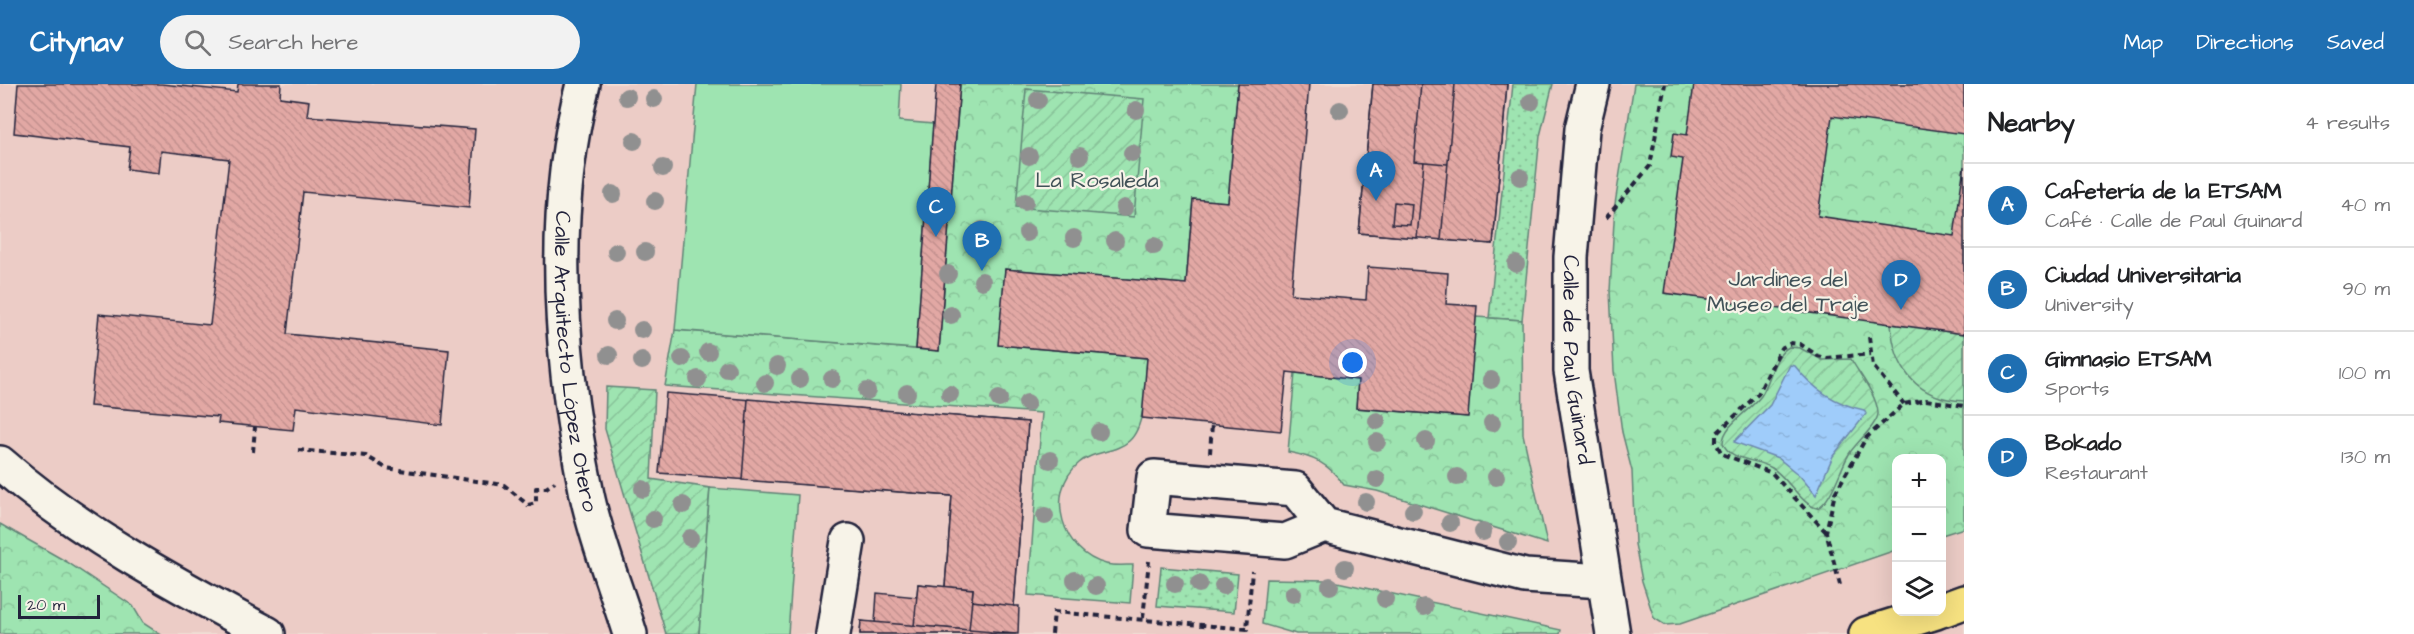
<!DOCTYPE html>
<html lang="en">
<head>
<meta charset="utf-8">
<style>
	body { margin:0; font-family:"Architects Daughter",sans-serif; background:#f2f2f2; color:#202124 }
	.controls { position:absolute; right:18px; bottom:18px; display:grid; overflow:hidden; border-radius:12px; box-shadow:0 6px 24px #0002 }
	.controls button { width:54px; height:54px; display:grid; place-items:center; padding:0; border:0; border-bottom:2px solid #e0e0e0; background:#fff; color:#202124; font:30px sans-serif }
	.scale { position:absolute; left:18px; bottom:15px; width:82px; box-sizing:border-box; padding-left:6px; border:3px solid #22223b; border-top:0; font-size:16px; line-height:21px; white-space:nowrap; color:#22223b; -webkit-text-stroke:4px #f7f3e8; paint-order:stroke }
	.you { position:absolute; left:1353px; top:279px; width:21px; height:21px; margin:-15px; border:4px solid #fff; border-radius:50%; background:#1a73e8; box-shadow:0 0 0 9px #1a73e833 }
	.badge { display:grid; place-items:center; width:39px; height:39px; border-radius:50%; background:#1f6fb2; color:#fff; font-size:20px; font-weight:700 }
	.pin { position:absolute; translate:-50% -50px; filter:drop-shadow(0 2px 3px #0008) }
	.pin::after { content:''; position:absolute; top:32px; width:21px; height:18px; background:inherit; clip-path:polygon(0 0,100% 0,50% 100%) }
	.list { margin:0; padding:0; list-style:none }
	h2 { display:flex; justify-content:space-between; align-items:center; height:78px; margin:0; padding:0 24px; font-size:26px }
	h2 small { font-size:20px; font-weight:400; color:#757577 }
	.list li { display:grid; grid-template-columns:39px 1fr auto; gap:18px; align-items:center; box-sizing:border-box; height:84px; padding:0 24px; border-top:2px solid #e0e0e0 }
	.list b { display:block; font-size:22px; white-space:nowrap }
	.list p { margin:0; font-size:20px; white-space:nowrap; color:#757577 }
	.list em { font-size:20px; font-style:normal; color:#757577 }
	.icon { flex:none; width:33px; height:33px; fill:none; stroke:currentColor; stroke-width:2; stroke-linecap:round; stroke-linejoin:round }
	.map { position:relative; flex:none; width:1964px; height:550px; overflow:hidden }
	header { display:flex; align-items:center; gap:36px; box-sizing:border-box; height:84px; padding:0 30px; background:#1f6fb2; color:#fff }
	header strong { font-size:28px }
	nav { display:flex; gap:33px; margin-inline-start:auto; font-size:21px }
	.search { width:420px; height:54px; background:#f2f2f2; display:flex; align-items:center; gap:15px; box-sizing:border-box; padding:0 21px; border-radius:33px; color:#757577; font-size:22px }
	main { display:flex }
	aside { flex:1; background:#fff }
	.map>svg:first-child { display:block }
	.built { fill:#ecccc6; fill-rule:evenodd }
	.grass { fill:url(#grass-dots); stroke:#608376; stroke-width:1.5 }
	.forest { fill:url(#forest-crowns); stroke:#608376; stroke-width:1.5 }
	.garden { fill:url(#garden-furrows); stroke:#608376; stroke-width:1.5 }
	.pitch { fill:#9ee4b1; stroke:#608376; stroke-width:1.5 }
	.water { fill:url(#water-ripples); stroke:#6d88ae; stroke-width:1.5 }
	.building { fill:url(#building-back-hatch); stroke:#22223b; stroke-width:1.5 }
	.lines { fill:none; stroke-linecap:round; stroke-linejoin:round }
	.minor-casing { stroke:#22223b; stroke-width:38 }
	.major-casing { stroke:#22223b; stroke-width:38 }
	.path { stroke:#22223b; stroke-width:4; stroke-dasharray:6 4.5; stroke-linecap:butt }
	.minor { stroke:#f7f3e8; stroke-width:33 }
	.major { stroke:#f7e281; stroke-width:33 }
	.tree { fill:#909090 }
	.labels { text-anchor:middle; dominant-baseline:central; stroke-width:4.5; stroke-linejoin:round; paint-order:stroke }
	.park-label { font-size:22px; fill:#415258; stroke:#f7f3e8 }
	.street-label { font-size:22px; fill:#22223b; stroke:#f7f3e8 }
</style>
</head>
<body>
<header>
<strong>Citynav</strong>
<div class="search"><svg class="icon" aria-label="search" viewBox="0 0 24 24"><circle cx="10" cy="10" r="6"/><path d="M15 15l6 6"/></svg>Search here</div>
<nav><a>Map</a><a>Directions</a><a>Saved</a></nav>
</header>
<main>
<div class="map">
<svg width="1964" height="550" viewBox="0 0 1964 550">
	<defs>
		<pattern id="grass-dots" width="8" height="8" patternUnits="userSpaceOnUse" patternTransform="scale(1.5)"><rect width="8" height="8" fill="#9ee4b1"/><path d="M2 2h.1M6 6h.1" fill="none" stroke="#88c399" stroke-width="1.8" stroke-linecap="round"/></pattern>
		<pattern id="forest-crowns" width="20" height="18" patternUnits="userSpaceOnUse" patternTransform="scale(1.5)"><rect width="20" height="18" fill="#9ee4b1"/><path d="M2 6a3 3 0 1 1 6 0M12 15a3 3 0 1 1 6 0" fill="none" stroke="#88c399"/></pattern>
		<pattern id="garden-furrows" width="10" height="10" patternUnits="userSpaceOnUse" patternTransform="scale(1.5)"><rect width="10" height="10" fill="#9ee4b1"/><path d="M-1 1l2-2M0 10L10 0M9 11l2-2" fill="none" stroke="#88c399"/></pattern>
		<pattern id="water-ripples" width="26" height="14" patternUnits="userSpaceOnUse" patternTransform="scale(1.5)"><rect width="26" height="14" fill="#9fccfa"/><path d="M2 4q2-2 4 0t4 0M15 11q2-2 4 0t4 0" fill="none" stroke="#89afd7"/></pattern>
		<pattern id="building-back-hatch" width="6" height="6" patternUnits="userSpaceOnUse" patternTransform="scale(1.5)"><rect width="6" height="6" fill="#e2a8a4"/><path d="M-1 5l2 2M0 0l6 6M5-1l2 2" fill="none" stroke="#c2908e"/></pattern>
	</defs>
	<rect width="100%" height="100%" fill="#f1dcd4"/>
	<filter id="ink" filterUnits="userSpaceOnUse"><feTurbulence type="fractalNoise" baseFrequency=".0167" numOctaves="2"/><feDisplacementMap in="SourceGraphic" scale="12" xChannelSelector="R" yChannelSelector="G"/><feConvolveMatrix kernelMatrix="1 2 1 2 8 2 1 2 1" color-interpolation-filters="sRGB"/></filter>
	<g filter="url(#ink)">
		<path class="built" d="M0,0H1964V550H0ZM1896,374H1942V528H1896Z"/>
		<g class="grass">
			<polygon points="1513,0 1553,0 1540,52 1522,236 1489,234"/>
			<polygon points="1161,483 1238,490 1234,528 1157,522"/>
		</g>
		<g class="forest">
			<path d="M960,0H1238L1228,118L1193,115L1186,200L1005,185L999,261L1147,274C1145,296 1147,341 1129,357C1116,369 1092,367 1079,379C1044,409 1062,469 1106,480C1114,482 1125,481 1133,481L1130,519L1028,511L1042,329L665,302L675,246L939,267Z"/>
			<polygon points="1634,0 1964,0 1964,444 1942,451 1942,374 1896,374 1896,466 1680,540 1665,541 1654,534 1642,497 1635,460 1632,387 1622,348 1614,287 1610,207 1615,120"/>
			<path d="M1476,233L1522,236L1523,350L1547,460L1377,407L1344,401C1328,379 1314,373 1288,368L1295,289L1358,296L1356,324L1467,333Z"/>
			<polygon points="0,440 67,478 133,522 143,539 160,550 0,550"/>
			<polygon points="1266,495 1328,496 1561,546 1560,550 1296,550 1262,540"/>
		</g>
		<g class="garden">
			<polygon points="1026,5 1144,15 1134,133 1016,123"/>
			<path d="M1891,240L1964,250V317C1916,315 1894,284 1891,240Z"/>
			<path d="M1789,263L1800,264L1822,276L1851,275C1859,290 1877,311 1878,329C1879,339 1855,360 1849,370C1840,385 1831,419 1817,424C1803,422 1788,394 1772,384C1757,375 1729,377 1723,359C1723,341 1750,327 1761,312C1771,297 1773,271 1789,263Z"/>
			<polygon points="606,303 655,306 651,395 710,404 699,550 666,550 605,345"/>
		</g>
		<g class="pitch">
			<polygon points="697,0 901,0 899,37 933,40 916,265 675,246"/>
			<polygon points="710,404 798,411 788,550 699,550"/>
		</g>
		<path class="water" d="M1790,281L1795,282C1812,304 1836,320 1864,326L1866,330L1833,372L1816,411L1800,392L1778,374L1734,358L1770,321Z"/>
		<g class="building">
			<polygon points="18,0 162,0 237,8 238,0 281,0 280,13 309,17 307,32 475,45 469,124 303,108 287,250 449,266 442,341 296,323 293,346 218,339 219,333 90,322 99,230 210,241 229,75 161,67 159,89 127,85 130,63 14,49"/>
			<polygon points="936,0 960,0 939,267 916,265"/>
			<polygon points="1238,0 1309,0 1291,210 1366,216 1368,183 1448,189 1446,220 1477,222 1468,333 1356,324 1358,296 1287,288 1281,347 1142,334 1147,274 998,261 1005,185 1186,200 1193,115 1228,118"/>
			<polygon points="1373,0 1507,0 1493,160 1359,149"/>
			<polygon points="1373,0 1431,0 1417,154 1359,149"/>
			<polygon points="1421,0 1466,0 1458,81 1414,77"/>
			<polygon points="1455,0 1507,0 1493,160 1441,156"/>
			<polygon points="1694,0 1964,0 1964,50 1832,32 1818,132 1954,152 1964,82 1964,250 1664,209 1683,75 1671,73 1674,49 1687,51"/>
			<polygon points="1394,118 1412,120 1410,141 1392,140"/>
			<polygon points="666,309 1028,338 1014,522 1019,522 1018,550 860,550 861,537 875,539 877,509 917,513 918,500 945,503 952,412 659,389"/>
			<polygon points="748,315 1028,338 1014,522 972,517 973,505 945,503 952,412 742,396"/>
			<polygon points="918,500 973,505 969,546 914,542"/>
			<polygon points="861,537 969,546 1016,550 860,550"/>
		</g>
		<g class="lines">
			<defs>
				<g id="minor">
					<path id="s1" d="M583,0C549,132 560,278 587,411C597,458 616,504 630,550"/>
					<path id="s2" d="M1593,0L1582,45L1571,173V287L1613,550"/>
					<path d="M0,379C80,449 175,500 268,550"/>
					<polyline points="1324,441 1285,457 1148,446 1154,393 1295,405 1324,441 1525,492 1603,497"/>
					<polyline points="833,550 848,457"/>
				</g>
				<g id="major">
					<polyline points="1942,526 1964,518"/>
					<polyline points="1866,550 1936,528"/>
				</g>
			</defs>
			<use href="#minor" class="minor-casing"/>
			<use href="#major" class="major-casing"/>
			<g class="path">
				<polyline points="1606,134 1650,82 1665,0"/>
				<polyline points="1869,253 1873,282 1904,320"/>
				<polyline points="298,366 366,372 386,384 504,401 528,421 536,419 536,404 546,404 555,398"/>
				<polyline points="253,368 255,343"/>
				<polyline points="1210,369 1212,340"/>
				<polyline points="1826,448 1772,389 1722,370 1716,359 1716,350 1758,310 1781,264 1791,259 1800,260 1818,272 1827,274 1871,270"/>
				<polyline points="1840,501 1826,448 1835,409 1866,354 1904,320 1926,316 1964,322"/>
				<polyline points="1143,534 1149,477"/>
				<polyline points="1052,550 1054,528 1247,545 1252,487"/>
			</g>
			<use href="#minor" class="minor"/>
			<use href="#major" class="major"/>
		</g>
		<g class="tree">
			<circle cx="627" cy="13" r="9"/>
			<circle cx="654" cy="15" r="9"/>
			<circle cx="1038" cy="16" r="9"/>
			<circle cx="1531" cy="18" r="9"/>
			<circle cx="1136" cy="26" r="9"/>
			<circle cx="1340" cy="26" r="9"/>
			<circle cx="634" cy="57" r="9"/>
			<circle cx="1132" cy="69" r="9"/>
			<circle cx="1029" cy="72" r="9"/>
			<circle cx="1080" cy="72" r="9"/>
			<circle cx="663" cy="84" r="9"/>
			<circle cx="1520" cy="93" r="9"/>
			<circle cx="613" cy="110" r="9"/>
			<circle cx="655" cy="117" r="9"/>
			<circle cx="1025" cy="118" r="9"/>
			<circle cx="1124" cy="124" r="9"/>
			<circle cx="982" cy="146" r="9"/>
			<circle cx="1027" cy="149" r="9"/>
			<circle cx="1074" cy="154" r="9"/>
			<circle cx="1115" cy="157" r="9"/>
			<circle cx="1154" cy="162" r="9"/>
			<circle cx="616" cy="168" r="9"/>
			<circle cx="645" cy="168" r="9"/>
			<circle cx="1516" cy="180" r="9"/>
			<circle cx="948" cy="190" r="9"/>
			<circle cx="982" cy="197" r="9"/>
			<circle cx="951" cy="231" r="9"/>
			<circle cx="615" cy="237" r="9"/>
			<circle cx="642" cy="246" r="9"/>
			<circle cx="708" cy="268" r="9"/>
			<circle cx="609" cy="271" r="9"/>
			<circle cx="682" cy="275" r="9"/>
			<circle cx="642" cy="277" r="9"/>
			<circle cx="777" cy="282" r="9"/>
			<circle cx="727" cy="285" r="9"/>
			<circle cx="698" cy="295" r="9"/>
			<circle cx="800" cy="295" r="9"/>
			<circle cx="832" cy="295" r="9"/>
			<circle cx="1491" cy="296" r="9"/>
			<circle cx="765" cy="299" r="9"/>
			<circle cx="867" cy="307" r="9"/>
			<circle cx="907" cy="309" r="9"/>
			<circle cx="950" cy="310" r="9"/>
			<circle cx="999" cy="315" r="9"/>
			<circle cx="1027" cy="319" r="9"/>
			<circle cx="1377" cy="337" r="9"/>
			<circle cx="1492" cy="339" r="9"/>
			<circle cx="1099" cy="348" r="9"/>
			<circle cx="1426" cy="357" r="9"/>
			<circle cx="1377" cy="358" r="9"/>
			<circle cx="1050" cy="376" r="9"/>
			<circle cx="1457" cy="393" r="9"/>
			<circle cx="1496" cy="393" r="9"/>
			<circle cx="1377" cy="395" r="9"/>
			<circle cx="643" cy="405" r="9"/>
			<circle cx="1366" cy="418" r="9"/>
			<circle cx="683" cy="421" r="9"/>
			<circle cx="1413" cy="427" r="9"/>
			<circle cx="1045" cy="432" r="9"/>
			<circle cx="653" cy="435" r="9"/>
			<circle cx="1450" cy="439" r="9"/>
			<circle cx="1483" cy="448" r="9"/>
			<circle cx="690" cy="454" r="9"/>
			<circle cx="1508" cy="458" r="9"/>
			<circle cx="1345" cy="484" r="9"/>
			<circle cx="1075" cy="496" r="9"/>
			<circle cx="1175" cy="500" r="9"/>
			<circle cx="1199" cy="500" r="9"/>
			<circle cx="1096" cy="502" r="9"/>
			<circle cx="1223" cy="502" r="9"/>
			<circle cx="1330" cy="502" r="9"/>
			<circle cx="1293" cy="510" r="9"/>
			<circle cx="1385" cy="515" r="9"/>
			<circle cx="1424" cy="523" r="9"/>
		</g>
	</g>
	<g class="labels">
		<g class="park-label">
			<text x="1097" y="96">La Rosaleda</text>
			<text x="1788" y="195">Jardines del<tspan x="1788" dy="25">Museo del Traje</tspan></text>
		</g>
		<g class="street-label">
			<text stroke="none"><textPath href="#s2" startOffset="278">Calle de Paul Guinard</textPath></text>
			<text stroke="none"><textPath href="#s1" startOffset="280">Calle Arquitecto López Otero</textPath></text>
		</g>
	</g>
</svg>
<div class="controls">
<button>+</button>
<button>−</button>
<button><svg class="icon" aria-label="layers" viewBox="0 0 24 24"><path d="M12 4l9 5-9 5-9-5zM3 14l9 5 9-5"/></svg></button>
</div>
<div class="scale">20 m</div>
<div class="you"></div>
<div class="pin badge" style="left:1376px;top:117px">A</div>
<div class="pin badge" style="left:982px;top:187px">B</div>
<div class="pin badge" style="left:936px;top:153px">C</div>
<div class="pin badge" style="left:1901px;top:226px">D</div>
</div>
<aside>
<h2>Nearby<small>4 results</small></h2>
<ul class="list">
<li><span class="badge">A</span><div><b>Cafetería de la ETSAM</b><p>Café · Calle de Paul Guinard</p></div><em>40 m</em></li>
<li><span class="badge">B</span><div><b>Ciudad Universitaria</b><p>University</p></div><em>90 m</em></li>
<li><span class="badge">C</span><div><b>Gimnasio ETSAM</b><p>Sports</p></div><em>100 m</em></li>
<li><span class="badge">D</span><div><b>Bokado</b><p>Restaurant</p></div><em>130 m</em></li>
</ul>
</aside>
</main>
</body>
</html>
